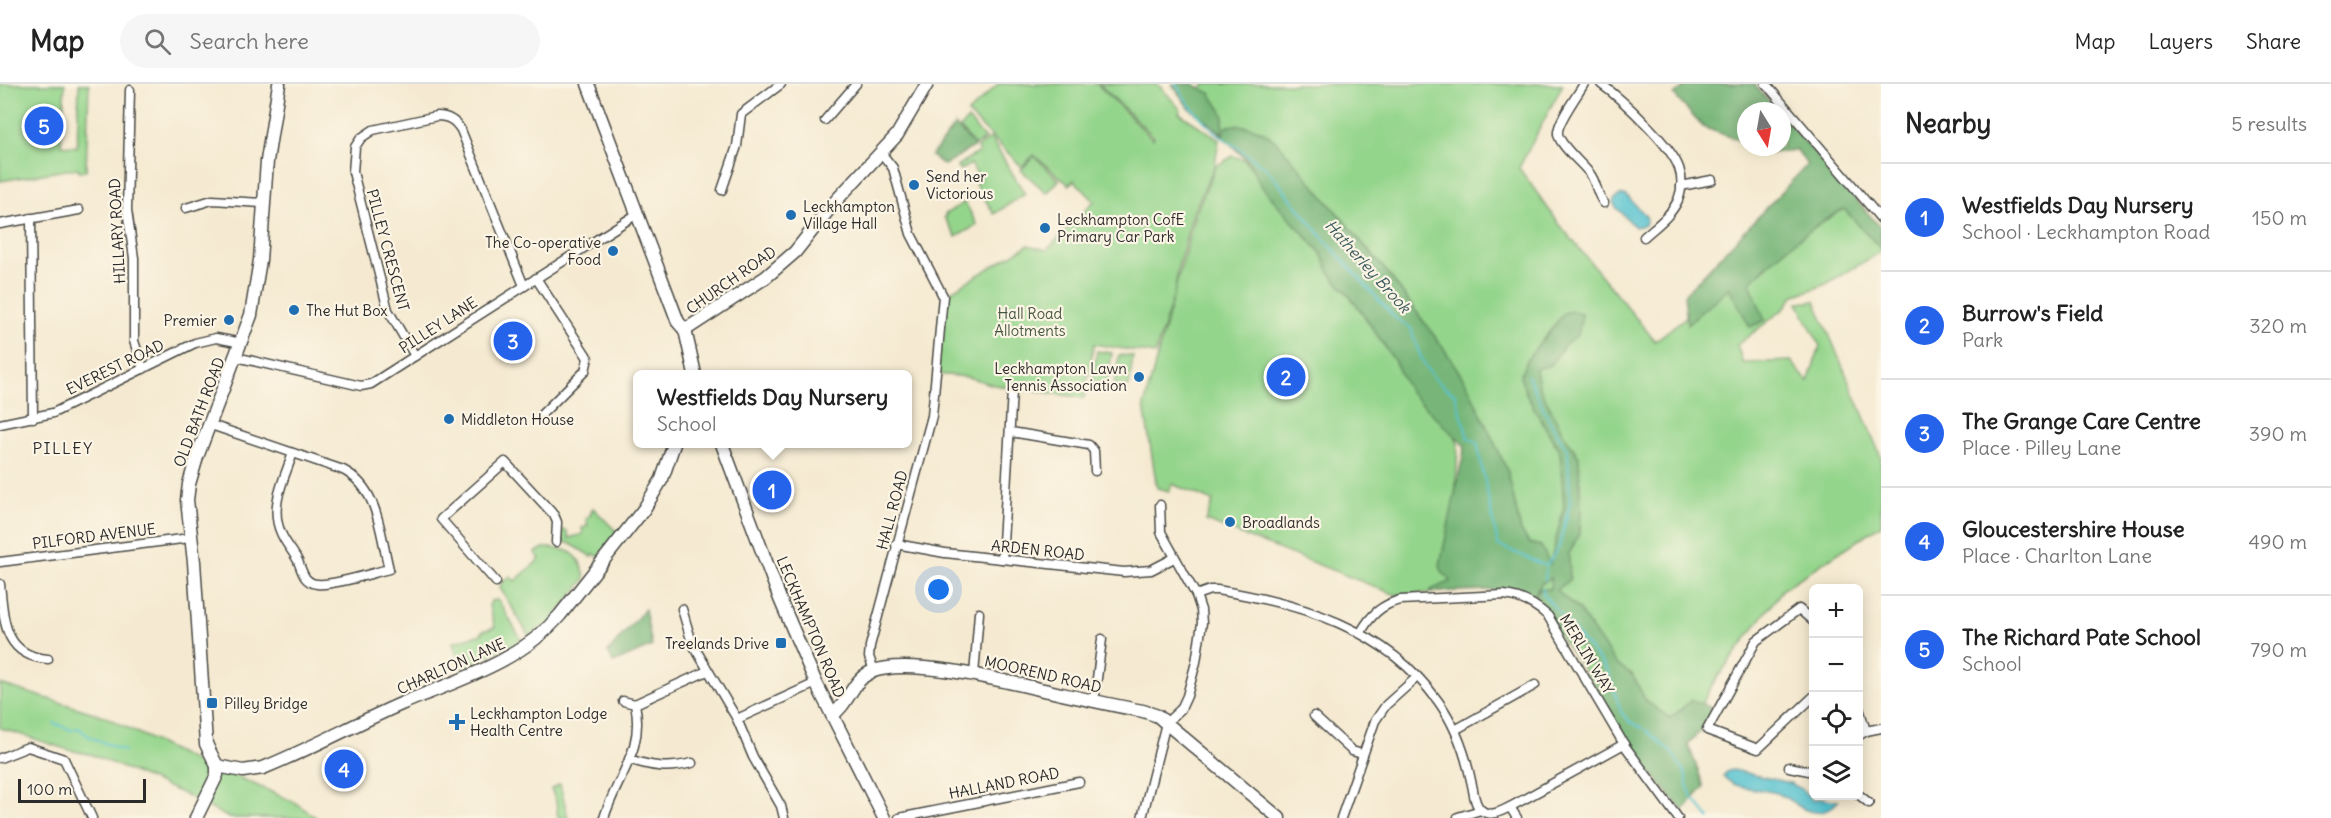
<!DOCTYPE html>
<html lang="en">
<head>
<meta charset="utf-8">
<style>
	body { margin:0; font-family:Delius,sans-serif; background:#f6f6f6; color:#222 }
	.controls { position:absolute; right:18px; bottom:18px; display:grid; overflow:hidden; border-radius:9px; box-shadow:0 3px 15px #0003 }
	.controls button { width:54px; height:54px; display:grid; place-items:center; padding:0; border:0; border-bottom:2px solid #e0e0e0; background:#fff; color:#222; font:30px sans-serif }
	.compass { position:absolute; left:1737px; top:18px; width:54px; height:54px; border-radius:50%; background:#fff; box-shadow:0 3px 15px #0003; rotate:169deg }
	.scale { position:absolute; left:18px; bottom:15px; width:128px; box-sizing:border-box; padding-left:6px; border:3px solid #2b2b2b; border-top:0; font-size:16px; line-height:21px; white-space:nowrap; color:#2b2b2b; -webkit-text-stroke:4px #fcf5e5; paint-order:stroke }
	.you { position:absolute; left:939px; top:506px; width:21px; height:21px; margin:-15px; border:4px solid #fff; border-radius:50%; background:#1a73e8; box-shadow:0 0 0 9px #1a73e833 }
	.badge { display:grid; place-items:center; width:39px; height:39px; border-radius:50%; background:#2563eb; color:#fff; font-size:20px; font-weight:700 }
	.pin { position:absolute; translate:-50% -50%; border:3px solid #fff; box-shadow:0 2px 6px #0006 }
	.popup { position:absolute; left:633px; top:286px; width:279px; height:78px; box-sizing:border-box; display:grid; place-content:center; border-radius:9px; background:#fff; filter:drop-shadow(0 2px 4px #0005); font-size:20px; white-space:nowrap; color:#767676 }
	.popup b { font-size:22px; color:#222 }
	.popup::after { content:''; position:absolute; left:50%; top:100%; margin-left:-12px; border:12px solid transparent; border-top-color:#fff }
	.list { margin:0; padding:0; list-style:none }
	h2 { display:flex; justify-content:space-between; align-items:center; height:78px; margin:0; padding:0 24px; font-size:26px }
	h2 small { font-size:20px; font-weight:400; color:#767676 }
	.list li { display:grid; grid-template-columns:39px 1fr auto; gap:18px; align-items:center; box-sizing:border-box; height:108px; padding:0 24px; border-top:2px solid #e0e0e0 }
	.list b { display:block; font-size:22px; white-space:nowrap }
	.list p { margin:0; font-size:20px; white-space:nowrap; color:#767676 }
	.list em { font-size:20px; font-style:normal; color:#767676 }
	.icon { flex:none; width:33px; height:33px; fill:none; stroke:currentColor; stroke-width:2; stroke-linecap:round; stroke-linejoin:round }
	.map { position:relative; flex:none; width:1881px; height:734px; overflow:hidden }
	header { display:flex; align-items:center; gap:36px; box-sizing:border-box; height:84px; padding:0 30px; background:#fff; border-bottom:2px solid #e0e0e0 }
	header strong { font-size:28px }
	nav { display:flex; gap:33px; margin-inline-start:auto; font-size:21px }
	.search { width:420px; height:54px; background:#f6f6f6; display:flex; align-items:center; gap:15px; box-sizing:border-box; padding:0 21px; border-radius:33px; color:#767676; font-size:22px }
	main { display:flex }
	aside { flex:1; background:#fff }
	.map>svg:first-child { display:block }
	.green { fill:#94d58c; stroke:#60805c; stroke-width:1.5 }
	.forest { fill:#77b678; stroke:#517052; stroke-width:1.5 }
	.water { fill:#57c3d0; stroke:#41777e; stroke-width:1.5 }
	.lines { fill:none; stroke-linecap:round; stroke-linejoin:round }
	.stream { stroke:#57c3d0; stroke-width:2 }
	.street-casing { stroke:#494844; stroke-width:11 }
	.secondary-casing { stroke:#494844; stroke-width:15 }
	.street { stroke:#fff; stroke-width:8 }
	.secondary { stroke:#fff; stroke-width:12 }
	.poi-dot { fill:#1f6fb2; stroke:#fcf5e5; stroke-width:2 }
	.labels { text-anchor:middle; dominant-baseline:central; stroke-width:4.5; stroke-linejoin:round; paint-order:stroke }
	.poi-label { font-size:15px; fill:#2b2b2b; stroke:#fcf5e5; text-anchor:start }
	.street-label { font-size:15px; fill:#2b2b2b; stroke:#fcf5e5 }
	.park-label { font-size:15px; fill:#455643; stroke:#fcf5e5 }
	.water-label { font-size:16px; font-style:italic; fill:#38595d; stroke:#fcf5e5 }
	.neighbourhood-label { font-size:16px; letter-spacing:1.5px; fill:#2b2b2b; stroke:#fcf5e5 }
</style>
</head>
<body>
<header>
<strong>Map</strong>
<div class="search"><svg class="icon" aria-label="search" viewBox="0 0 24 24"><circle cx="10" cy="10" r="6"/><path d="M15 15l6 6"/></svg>Search here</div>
<nav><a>Map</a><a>Layers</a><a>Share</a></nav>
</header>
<main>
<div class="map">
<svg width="1881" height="734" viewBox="0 0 1881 734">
	<rect width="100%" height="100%" fill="#fcf5e5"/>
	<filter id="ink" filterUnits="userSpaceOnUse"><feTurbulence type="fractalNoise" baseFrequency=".0167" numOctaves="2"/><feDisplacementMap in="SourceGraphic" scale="12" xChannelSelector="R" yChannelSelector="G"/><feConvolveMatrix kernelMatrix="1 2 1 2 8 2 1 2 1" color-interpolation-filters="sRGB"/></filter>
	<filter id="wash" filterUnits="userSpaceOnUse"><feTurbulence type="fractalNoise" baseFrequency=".008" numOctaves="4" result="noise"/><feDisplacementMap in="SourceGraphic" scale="24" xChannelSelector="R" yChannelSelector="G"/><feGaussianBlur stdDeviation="1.35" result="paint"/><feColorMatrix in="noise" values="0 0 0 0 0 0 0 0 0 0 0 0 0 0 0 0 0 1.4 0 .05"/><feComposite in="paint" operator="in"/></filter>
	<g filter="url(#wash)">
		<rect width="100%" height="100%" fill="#f5ead1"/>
		<g class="green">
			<polygon points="0,0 65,0 61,61 77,63 79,0 89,0 86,87 79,88 78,84 0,97"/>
			<polygon points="998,0 1097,0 1153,55 1154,53 1099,0 1158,0 1181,26 1179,29 1219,55 1215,81 1193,129 1178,184 1174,211 1155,270 1094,260 1084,314 994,301 967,293 936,290 943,212 1028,161 1047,166 1094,117 1074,96 1069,101 1034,71 1022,83 968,29"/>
			<polygon points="1205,0 1563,0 1519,84 1560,141 1655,257 1848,107 1881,146 1881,168 1824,201 1793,212 1784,225 1737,261 1743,279 1791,277 1808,298 1820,262 1798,219 1815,217 1881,373 1881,441 1783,505 1714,598 1666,685 1617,633 1532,513 1461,481 1466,363 1387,219 1192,21"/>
			<polygon points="968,35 985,55 975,62 960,44"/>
			<polygon points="991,54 1025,110 994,130 975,99 980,96 971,80 960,86 957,82 979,68 977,64"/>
			<polygon points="1034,72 1059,96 1047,109 1021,86"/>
			<polygon points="1233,72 1244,76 1324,163 1400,256 1458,359 1452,488 1482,505 1396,511 1206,437 1213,417 1172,400 1169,407 1157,404 1144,322 1195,130 1216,82"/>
			<polygon points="965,118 977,141 956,153 944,133 946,132 945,130"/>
			<polygon points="1097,267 1112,269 1107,300 1092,298"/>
			<polygon points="1119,271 1133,272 1129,303 1114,301"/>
			<polygon points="593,424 618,449 599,473 594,470 592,473 571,460 561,457 558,449 563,446 567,447 569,454 583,450 582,444 588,442 586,434 589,433"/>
			<path d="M543,464C567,464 581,467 585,495L550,540L529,552L500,504L501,500L510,492L515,497L540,475L535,469Z"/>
			<polygon points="497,516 499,517 522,557 461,585 453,558 482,550 482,547 495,543 489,522 491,517"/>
			<polygon points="0,600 104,632 210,685 238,693 294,718 317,734 229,734 184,710 93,671 69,666 0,644"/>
			<polygon points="560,700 568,733 568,734 558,734 556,717 551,705"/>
		</g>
		<g class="forest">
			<polygon points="1172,0 1193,0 1210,9 1224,31 1222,49 1188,23"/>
			<polygon points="1688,0 1754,0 1778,27 1746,27 1746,59 1703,43 1674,11"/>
			<path d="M1782,32L1881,144V165L1844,125C1808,145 1778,169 1750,199L1765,236L1750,243L1729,204L1687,240L1684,211L1807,81L1797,66L1771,69L1755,63H1782Z"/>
			<polygon points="955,41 975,62 944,81 931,72"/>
			<path d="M1236,41C1261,43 1268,49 1285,67L1387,188L1444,265L1467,300L1508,388L1521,447L1529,459L1541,462L1550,480L1564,423L1560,368L1528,314L1520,293L1526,277L1564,229L1573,227L1582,231L1578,251L1565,260L1551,281L1536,285L1539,302L1564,351L1579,373L1581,432L1580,448L1569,470L1570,496L1556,506L1579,526L1616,580L1632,590L1646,617L1670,634L1692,616L1710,623V637L1688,660L1704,703L1683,727L1631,665L1597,610L1598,588L1569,549L1555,540L1534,513L1540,505H1550L1551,494L1542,499L1534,511L1521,505L1430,508L1432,505L1450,498V495L1442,488L1440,481L1465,362L1409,307L1394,276L1356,220L1332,192L1320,168L1262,103L1245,72L1222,52L1227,42Z"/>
			<polygon points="645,525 652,562 613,579 608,568"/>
		</g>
		<g class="water">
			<path d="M1626,111L1645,131L1647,135L1645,141L1635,143L1615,122L1613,118C1616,112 1620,111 1626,111Z"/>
			<path d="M1733,686L1790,699L1802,705L1812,716L1821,714L1838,717C1833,723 1827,728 1818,728C1801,729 1791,714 1776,709C1757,703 1738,708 1723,692L1728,687Z"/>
		</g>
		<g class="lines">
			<g class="stream">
				<path d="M1176,0L1190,22L1215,48L1266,84L1324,155L1395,234L1411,244C1419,273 1427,295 1455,310L1468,354L1477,359L1498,461L1546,482L1545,496"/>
				<polyline points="1528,292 1549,336 1568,367 1570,419 1559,463 1547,481"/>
				<polyline points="1543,505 1543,510 1608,587 1621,628 1629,637 1642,644"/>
				<polyline points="54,639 71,646 79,644 88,652 124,667"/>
				<polyline points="1646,646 1673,670 1686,691 1687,701 1692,713 1709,734"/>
			</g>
		</g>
	</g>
	<g filter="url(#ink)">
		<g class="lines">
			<defs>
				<g id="street">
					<path d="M1584,0C1578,10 1556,40 1558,50C1560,62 1582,79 1590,90C1597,99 1596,110 1604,119"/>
					<path d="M1601,0C1622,15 1671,61 1679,84C1683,95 1682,106 1678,116C1671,132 1656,142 1644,153"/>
					<polyline points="1766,0 1881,135"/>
					<polyline points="130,6 127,126 134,174 134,257 143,285"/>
					<polyline points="825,36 856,0"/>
					<polyline points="1681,102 1712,96"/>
					<polyline points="722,106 737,62 741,30 781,0"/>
					<polyline points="186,124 212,116 262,119"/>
					<polyline points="31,134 33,334"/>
					<polyline points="0,140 79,126"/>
					<polyline points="536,194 588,274 585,287 542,330"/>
					<path d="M415,272L388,226L353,88L355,63L361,54L373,46L437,32C448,32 455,36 461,46L524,202"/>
					<polyline points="236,273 361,302 371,300 637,130"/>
					<polyline points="0,340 53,329 195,259 216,254 242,259"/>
					<path d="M208,340L343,386C379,404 380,450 389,485C372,489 333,502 317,500C304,499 302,487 298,477C293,467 285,459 281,449C269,423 284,395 293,369"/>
					<polyline points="1011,348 1089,361 1094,367 1095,387"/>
					<polyline points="896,460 945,469 1124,488 1151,486 1174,474"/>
					<polyline points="1002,475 1012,307"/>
					<polyline points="0,478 190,454"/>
					<polyline points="496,498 441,435 505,378 554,431 557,438 556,458"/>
					<path d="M0,500C4,535 3,572 48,575"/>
					<path d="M1196,511L1210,506H1217C1302,520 1385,544 1438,617C1456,642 1466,671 1472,701C1474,709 1474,720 1481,726C1490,734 1501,727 1510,723L1624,660"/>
					<polyline points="682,525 692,559 737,635 753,673 781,722 784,734"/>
					<polyline points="1814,538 1799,525 1756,557 1707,646 1758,665 1814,612"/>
					<path d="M1361,548C1371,531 1381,521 1400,516L1504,511C1522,513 1535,520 1548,532L1625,662L1678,734"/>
					<polyline points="874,586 869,573 870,562 932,332 943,212 911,150 893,84 882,70"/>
					<polyline points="974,591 979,529"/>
					<polyline points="623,617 635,620"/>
					<polyline points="1094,618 1102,555"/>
					<polyline points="1858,621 1866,647"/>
					<polyline points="1314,632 1352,667 1362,670"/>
					<polyline points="737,635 816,599"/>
					<polyline points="1455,646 1535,601"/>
					<polyline points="1858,652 1866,647 1881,644"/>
					<polyline points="0,674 28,663 64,675 92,734"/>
					<path d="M629,675C652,683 668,685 692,679"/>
					<polyline points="1789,683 1814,688"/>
					<polyline points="1858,710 1869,719"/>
					<polyline points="1510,723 1517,734"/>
					<polyline points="1458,733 1481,726"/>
					<path d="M604,734C617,692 645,666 635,620L707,587"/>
					<polyline points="899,734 1079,698"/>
					<polyline points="1142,734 1166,639 1181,625 1187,612 1196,578 1202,539 1201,526 1196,511 1161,448 1160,421"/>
					<polyline points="1341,734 1375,637 1386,621 1417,593"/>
				</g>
				<g id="secondary">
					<polyline points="588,0 678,238 685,246 695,290"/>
					<polyline points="685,246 766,193 795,168 833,120 897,51 927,0"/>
					<polyline points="722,360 780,515 816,599 884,734"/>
					<path d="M832,631C849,620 852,596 871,588C908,572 1008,598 1048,607C1080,614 1111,621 1143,627L1158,632L1166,639L1279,734"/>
					<path d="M217,682L243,687L263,684C310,665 355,640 401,620C457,596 519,579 560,531L644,425L662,395L674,360"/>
					<polyline points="196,734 217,691 217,682 206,660 194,478 187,416 189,400 197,373 251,231 260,176 267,77 279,0"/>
				</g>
			</defs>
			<use href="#street" class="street-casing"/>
			<use href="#secondary" class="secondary-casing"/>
			<use href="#street" class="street"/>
			<use href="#secondary" class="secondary"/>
		</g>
	</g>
	<g class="poi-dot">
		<circle cx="914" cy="101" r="6"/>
		<circle cx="791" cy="131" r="6"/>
		<circle cx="1045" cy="144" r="6"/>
		<circle cx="613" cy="167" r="6"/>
		<circle cx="294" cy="226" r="6"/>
		<circle cx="229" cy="236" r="6"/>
		<circle cx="1139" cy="293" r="6"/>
		<circle cx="449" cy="335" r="6"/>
		<circle cx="1230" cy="438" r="6"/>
		<rect x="775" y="553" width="12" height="12" rx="3"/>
		<rect x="206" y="613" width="12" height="12" rx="3"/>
		<path d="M454 629h6v6h6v6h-6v6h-6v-6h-6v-6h6z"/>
	</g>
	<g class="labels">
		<g class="poi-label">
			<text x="926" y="92">Send her<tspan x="926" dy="17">Victorious</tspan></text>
			<text x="803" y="122">Leckhampton<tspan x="803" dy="17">Village Hall</tspan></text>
			<text x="1057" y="135">Leckhampton CofE<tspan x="1057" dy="17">Primary Car Park</tspan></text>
			<text x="601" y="158" text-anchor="end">The Co-operative<tspan x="601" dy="17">Food</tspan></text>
			<text x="306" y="226">The Hut Box</text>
			<text x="217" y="236" text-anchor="end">Premier</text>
			<text x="1127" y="284" text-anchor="end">Leckhampton Lawn<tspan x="1127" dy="17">Tennis Association</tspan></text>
			<text x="461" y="335">Middleton House</text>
			<text x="1242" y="438">Broadlands</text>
			<text x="769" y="559" text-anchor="end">Treelands Drive</text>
			<text x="224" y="619">Pilley Bridge</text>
			<text x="470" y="629">Leckhampton Lodge<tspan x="470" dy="17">Health Centre</tspan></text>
		</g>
		<g class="street-label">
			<text transform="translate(117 147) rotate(-93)">HILLARY ROAD</text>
			<text transform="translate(388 166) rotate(75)">PILLEY CRESCENT</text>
			<text transform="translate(731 196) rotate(-35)">CHURCH ROAD</text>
			<text transform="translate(438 241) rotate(-33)">PILLEY LANE</text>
			<text transform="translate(115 283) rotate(-26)">EVEREST ROAD</text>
			<text transform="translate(199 328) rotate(-69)">OLD BATH ROAD</text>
			<text transform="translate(892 426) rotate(-75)">HALL ROAD</text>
			<text transform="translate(94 452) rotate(-7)">PILFORD AVENUE</text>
			<text transform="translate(1038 466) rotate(6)">ARDEN ROAD</text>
			<text transform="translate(811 543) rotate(67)">LECKHAMPTON ROAD</text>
			<text transform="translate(1587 570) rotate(59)">MERLIN WAY</text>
			<text transform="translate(451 582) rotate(-24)">CHARLTON LANE</text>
			<text transform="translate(1043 590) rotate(13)">MOOREND ROAD</text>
			<text transform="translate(1004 699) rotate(-11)">HALLAND ROAD</text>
		</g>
		<g class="park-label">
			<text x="1030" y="229">Hall Road<tspan x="1030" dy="17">Allotments</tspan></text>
		</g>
		<g class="water-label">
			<text transform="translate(1368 182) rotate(48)">Hatherley Brook</text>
		</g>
		<g class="neighbourhood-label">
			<text x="63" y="364">PILLEY</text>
		</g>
	</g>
</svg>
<div class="controls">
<button>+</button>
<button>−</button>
<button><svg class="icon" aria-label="locate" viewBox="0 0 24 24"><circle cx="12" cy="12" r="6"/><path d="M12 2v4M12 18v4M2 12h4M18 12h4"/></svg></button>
<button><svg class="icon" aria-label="layers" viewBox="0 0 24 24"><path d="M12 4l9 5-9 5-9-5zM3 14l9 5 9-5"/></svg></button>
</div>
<svg class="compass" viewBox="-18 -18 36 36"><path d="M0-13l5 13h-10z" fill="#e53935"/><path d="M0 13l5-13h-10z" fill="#767676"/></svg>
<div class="scale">100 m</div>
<div class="you"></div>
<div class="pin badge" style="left:772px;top:406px">1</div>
<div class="popup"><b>Westfields Day Nursery</b>School</div>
<div class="pin badge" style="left:1286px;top:293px">2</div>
<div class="pin badge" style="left:513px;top:257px">3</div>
<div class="pin badge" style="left:344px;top:685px">4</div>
<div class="pin badge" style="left:44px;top:42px">5</div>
</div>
<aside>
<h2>Nearby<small>5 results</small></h2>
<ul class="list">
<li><span class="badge">1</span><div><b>Westfields Day Nursery</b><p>School · Leckhampton Road</p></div><em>150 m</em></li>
<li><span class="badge">2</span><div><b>Burrow's Field</b><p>Park</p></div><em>320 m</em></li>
<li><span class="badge">3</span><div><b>The Grange Care Centre</b><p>Place · Pilley Lane</p></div><em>390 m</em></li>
<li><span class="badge">4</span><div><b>Gloucestershire House</b><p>Place · Charlton Lane</p></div><em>490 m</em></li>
<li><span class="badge">5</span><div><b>The Richard Pate School</b><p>School</p></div><em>790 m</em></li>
</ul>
</aside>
</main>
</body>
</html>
